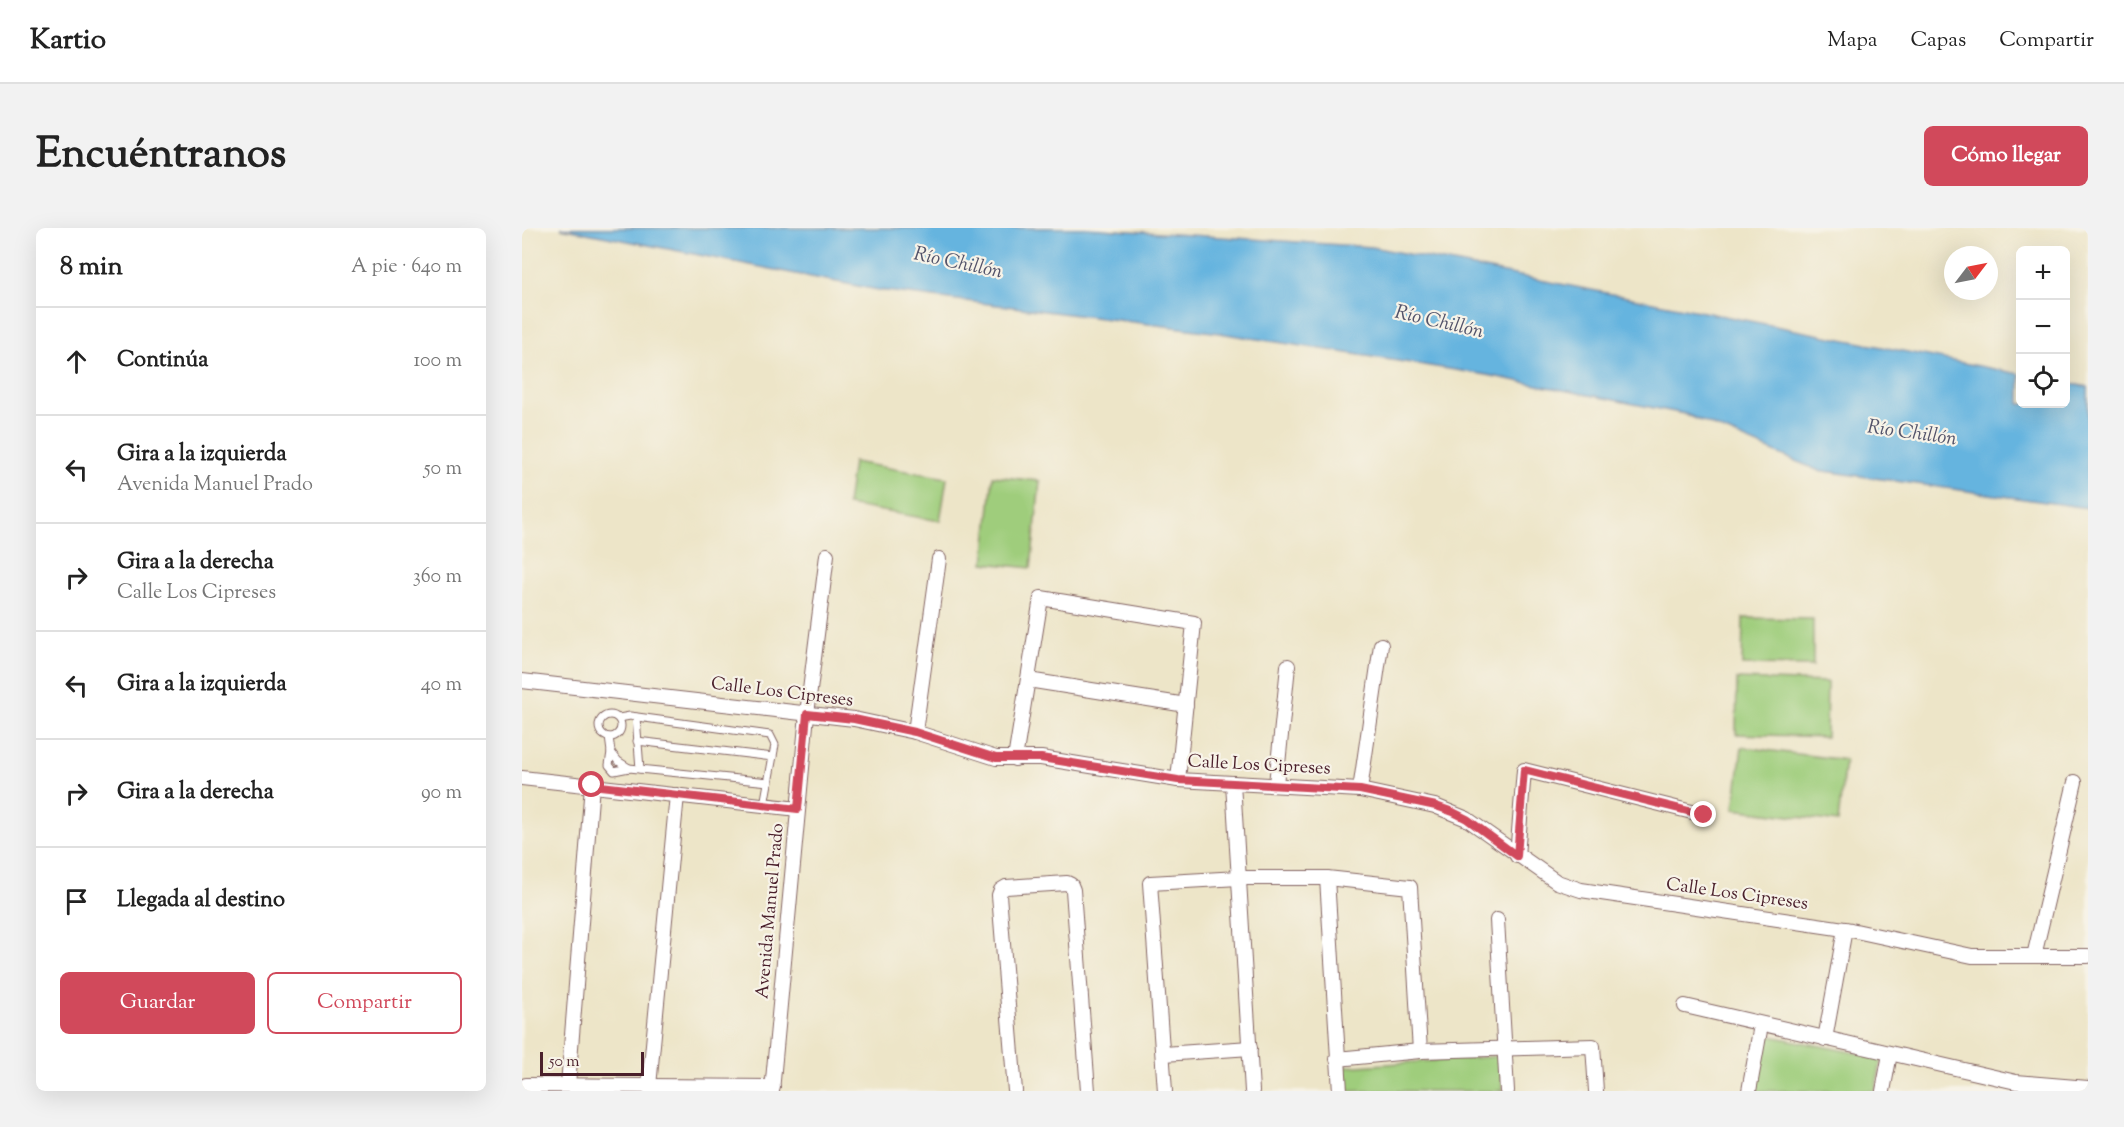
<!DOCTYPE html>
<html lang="es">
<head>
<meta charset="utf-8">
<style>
	body { margin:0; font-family:"Sorts Mill Goudy",serif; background:#f2f2f2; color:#222 }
	.controls { position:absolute; right:18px; top:18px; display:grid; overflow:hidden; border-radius:9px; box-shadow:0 6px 24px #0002 }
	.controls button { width:54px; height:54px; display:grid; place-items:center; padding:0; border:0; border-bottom:2px solid #e0e0e0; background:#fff; color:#222; font:30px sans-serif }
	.compass { position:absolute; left:1422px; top:18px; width:54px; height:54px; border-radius:50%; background:#fff; box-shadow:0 6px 24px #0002; rotate:58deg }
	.scale { position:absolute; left:18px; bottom:15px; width:104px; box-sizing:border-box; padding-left:6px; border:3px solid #4a1f2b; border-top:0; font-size:16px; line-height:21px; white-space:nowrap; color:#4a1f2b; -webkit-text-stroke:4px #f7f3e8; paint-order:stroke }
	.stop { position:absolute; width:18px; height:18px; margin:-14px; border:4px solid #d1495b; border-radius:50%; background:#fff }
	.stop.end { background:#d1495b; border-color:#fff; box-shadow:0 2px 6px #0008 }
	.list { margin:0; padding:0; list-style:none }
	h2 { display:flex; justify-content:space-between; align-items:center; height:78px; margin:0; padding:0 24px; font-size:26px }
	h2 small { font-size:20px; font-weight:400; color:#767676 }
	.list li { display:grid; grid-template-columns:39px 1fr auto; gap:18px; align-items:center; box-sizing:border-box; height:108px; padding:0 24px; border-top:2px solid #e0e0e0 }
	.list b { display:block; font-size:22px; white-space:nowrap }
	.list p { margin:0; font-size:20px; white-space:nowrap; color:#767676 }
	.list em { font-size:20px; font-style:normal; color:#767676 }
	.actions { display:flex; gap:12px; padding:18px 24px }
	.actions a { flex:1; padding:14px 0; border:2px solid #d1495b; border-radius:9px; text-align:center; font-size:21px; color:#d1495b }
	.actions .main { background:#d1495b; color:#fff }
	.icon { flex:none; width:33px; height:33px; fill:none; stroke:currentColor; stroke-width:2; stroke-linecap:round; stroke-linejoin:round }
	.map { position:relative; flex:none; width:1566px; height:863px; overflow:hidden; border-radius:9px }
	header { display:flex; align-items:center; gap:36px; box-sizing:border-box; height:84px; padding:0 30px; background:#fff; border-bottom:2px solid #e0e0e0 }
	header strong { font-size:28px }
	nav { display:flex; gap:33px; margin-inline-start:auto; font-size:21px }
	.intro { display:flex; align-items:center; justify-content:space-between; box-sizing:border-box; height:144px; padding:0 36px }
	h1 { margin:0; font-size:42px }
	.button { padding:15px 27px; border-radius:9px; background:#d1495b; color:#fff; font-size:21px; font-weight:700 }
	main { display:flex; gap:36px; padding:0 36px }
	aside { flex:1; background:#fff; border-radius:9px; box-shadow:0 6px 24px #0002 }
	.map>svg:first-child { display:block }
	.green { fill:#9fcd7b; stroke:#747653; stroke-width:1.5 }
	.water { fill:#65b4df; stroke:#586a85; stroke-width:1.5 }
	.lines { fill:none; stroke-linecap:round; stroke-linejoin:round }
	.lane-casing { stroke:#836462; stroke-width:9 }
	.street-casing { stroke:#836462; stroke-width:16 }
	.lane { stroke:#fff; stroke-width:7 }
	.street { stroke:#fff; stroke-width:14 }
	.route { stroke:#d1495b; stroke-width:8 }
	.labels { text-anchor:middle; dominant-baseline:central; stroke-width:4.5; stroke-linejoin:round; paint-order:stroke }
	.street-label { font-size:18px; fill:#4a1f2b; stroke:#f7f3e8 }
	.water-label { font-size:20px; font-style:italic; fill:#53536a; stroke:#f7f3e8 }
</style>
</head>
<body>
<header>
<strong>Kartio</strong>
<nav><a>Mapa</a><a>Capas</a><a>Compartir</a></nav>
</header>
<div class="intro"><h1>Encuéntranos</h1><a class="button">Cómo llegar</a></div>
<main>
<aside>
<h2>8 min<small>A pie · 640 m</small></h2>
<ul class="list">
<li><svg class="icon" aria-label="ahead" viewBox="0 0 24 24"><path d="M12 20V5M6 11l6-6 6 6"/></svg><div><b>Continúa</b></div><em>100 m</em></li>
<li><svg class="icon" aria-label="left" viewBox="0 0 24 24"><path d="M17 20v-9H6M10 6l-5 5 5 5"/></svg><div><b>Gira a la izquierda</b><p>Avenida Manuel Prado</p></div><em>50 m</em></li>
<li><svg class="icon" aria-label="right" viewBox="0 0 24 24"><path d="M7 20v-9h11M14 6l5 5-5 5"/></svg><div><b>Gira a la derecha</b><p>Calle Los Cipreses</p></div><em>360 m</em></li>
<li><svg class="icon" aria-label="left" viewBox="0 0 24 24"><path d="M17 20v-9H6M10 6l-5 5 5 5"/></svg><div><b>Gira a la izquierda</b></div><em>40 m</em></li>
<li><svg class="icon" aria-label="right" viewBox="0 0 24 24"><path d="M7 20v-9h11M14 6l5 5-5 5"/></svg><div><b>Gira a la derecha</b></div><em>90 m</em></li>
<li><svg class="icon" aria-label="arrive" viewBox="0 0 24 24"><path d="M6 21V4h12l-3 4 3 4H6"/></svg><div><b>Llegada al destino</b></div></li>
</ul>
<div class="actions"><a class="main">Guardar</a><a>Compartir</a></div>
</aside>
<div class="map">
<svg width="1566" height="863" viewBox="0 0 1566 863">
	<rect width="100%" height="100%" fill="#f7f3e8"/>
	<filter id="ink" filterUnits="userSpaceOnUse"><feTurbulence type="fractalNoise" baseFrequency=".0167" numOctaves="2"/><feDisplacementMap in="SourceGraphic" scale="12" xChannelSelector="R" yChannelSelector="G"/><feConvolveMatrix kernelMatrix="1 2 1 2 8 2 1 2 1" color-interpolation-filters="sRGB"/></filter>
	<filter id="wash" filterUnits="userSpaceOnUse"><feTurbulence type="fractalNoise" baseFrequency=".008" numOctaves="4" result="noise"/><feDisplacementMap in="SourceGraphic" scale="24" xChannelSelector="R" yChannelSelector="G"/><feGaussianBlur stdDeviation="1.35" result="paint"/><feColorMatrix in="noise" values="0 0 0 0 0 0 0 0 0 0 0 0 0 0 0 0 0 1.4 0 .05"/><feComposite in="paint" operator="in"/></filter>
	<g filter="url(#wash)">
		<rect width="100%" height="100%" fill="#ede5c8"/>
		<g class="green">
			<polygon points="331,234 425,250 418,293 325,277"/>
			<polygon points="471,248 518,253 509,340 462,335"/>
			<polygon points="1221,390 1291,391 1291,438 1220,437"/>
			<polygon points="1215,451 1305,454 1304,509 1214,506"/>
			<polygon points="1220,519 1323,532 1316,594 1212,581"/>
			<polygon points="1243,807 1360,830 1353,863 1233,863"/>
			<polygon points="978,828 981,863 824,863 822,839"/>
		</g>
		<polygon class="water" points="39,0 563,0 850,19 1498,146 1498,176 1544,176 1544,155 1566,159 1566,280 1295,242 1163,186 965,147 691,104 356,62"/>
	</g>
	<g filter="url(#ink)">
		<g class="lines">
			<defs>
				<g id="lane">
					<circle cx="88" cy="498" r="11"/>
					<polyline points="114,489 118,541"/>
					<polyline points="97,490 108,488 248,507 253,517 242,577"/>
					<polyline points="87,509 89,524 87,537 92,543 107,540 247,554"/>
					<polyline points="115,513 251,529"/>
					<polyline points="89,524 96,533 107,540"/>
				</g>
				<g id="street">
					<polyline points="506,452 664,477"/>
					<polyline points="0,453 332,491 393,504 474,530 519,530 656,552 838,562 913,578 945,591 1035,654 1059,662 1329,702 1450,728 1566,728"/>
					<polyline points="393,504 417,331"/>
					<polyline points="493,531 519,370 672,395 656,552"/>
					<polyline points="0,550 276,581"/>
					<polyline points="711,555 730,863"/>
					<polyline points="754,556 766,438"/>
					<polyline points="838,562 859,417"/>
					<polyline points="995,628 1002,542 1182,587"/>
					<polyline points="805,650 818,863"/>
					<polyline points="975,692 985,863"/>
					<polyline points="1512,728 1553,554"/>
					<polyline points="1163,778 1494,854 1566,860"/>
					<polyline points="1303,811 1323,701"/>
					<polyline points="642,826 728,820"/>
					<polyline points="815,831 898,823 1071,818 1074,863"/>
					<polyline points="4,857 251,859"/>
					<polyline points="46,857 70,557"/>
					<polyline points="127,858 155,567"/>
					<polyline points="250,863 285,486 305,327"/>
					<polyline points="493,863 477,667 479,662 484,659 545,655 549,657 551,662 566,863"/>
					<polyline points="643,863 628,655 717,650 805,650 888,659 898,823"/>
					<polyline points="1227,863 1239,797"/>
					<polyline points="1361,863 1368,826"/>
				</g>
			</defs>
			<use href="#lane" class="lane-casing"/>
			<use href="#street" class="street-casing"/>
			<use href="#lane" class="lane"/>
			<use href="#street" class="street"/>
		</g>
	</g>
	<g class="lines" filter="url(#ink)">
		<polyline class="route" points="70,557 276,581 285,486 332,491 393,504 474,530 519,530 656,552 838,562 914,578 931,584 945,591 995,628 1002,542 1182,587"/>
	</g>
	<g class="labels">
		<g class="street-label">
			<text transform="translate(260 465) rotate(7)">Calle Los Cipreses</text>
			<text transform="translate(737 538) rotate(3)">Calle Los Cipreses</text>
			<text transform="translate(1215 667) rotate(8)">Calle Los Cipreses</text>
			<text transform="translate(249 683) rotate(-85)">Avenida Manuel Prado</text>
		</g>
		<g class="water-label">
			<text transform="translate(436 36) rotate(12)">Río Chillón</text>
			<text transform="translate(917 95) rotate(13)">Río Chillón</text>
			<text transform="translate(1390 206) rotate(8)">Río Chillón</text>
		</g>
	</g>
</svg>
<div class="controls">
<button>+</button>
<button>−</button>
<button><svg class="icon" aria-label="locate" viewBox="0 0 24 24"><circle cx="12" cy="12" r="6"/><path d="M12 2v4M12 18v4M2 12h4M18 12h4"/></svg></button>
</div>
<svg class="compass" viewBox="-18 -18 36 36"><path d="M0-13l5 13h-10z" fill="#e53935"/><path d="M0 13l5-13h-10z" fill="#767676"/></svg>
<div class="scale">50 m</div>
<div class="stop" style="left:70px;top:557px"></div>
<div class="stop end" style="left:1182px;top:587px"></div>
</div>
</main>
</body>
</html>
